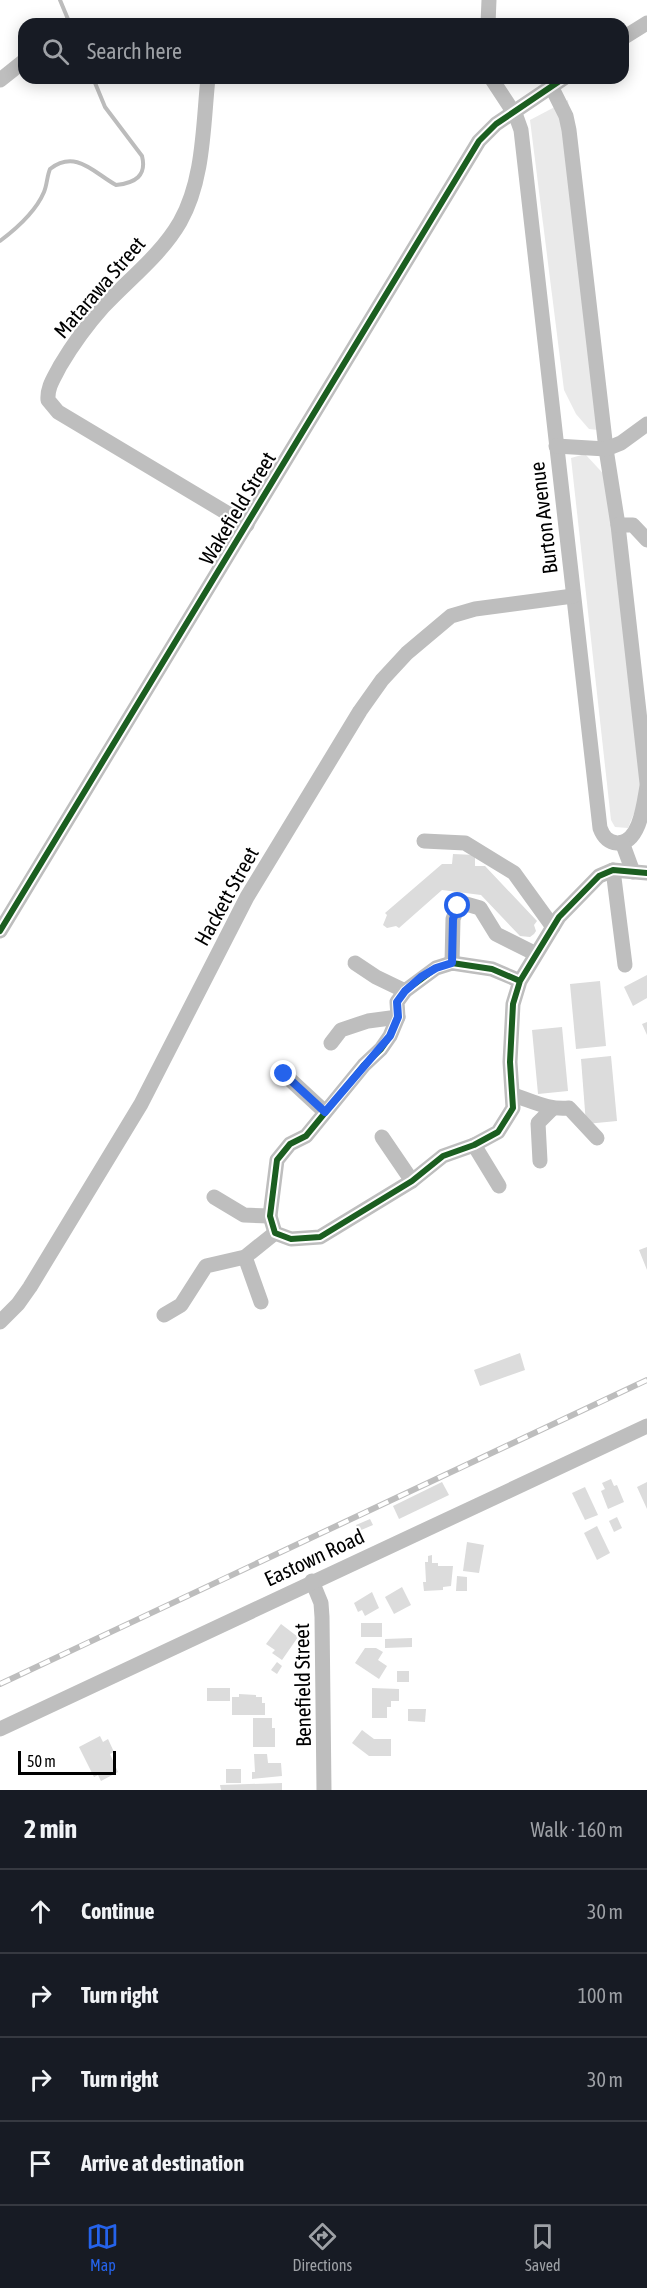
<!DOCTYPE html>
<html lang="en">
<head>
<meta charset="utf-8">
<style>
	body { margin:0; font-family:"Asap Condensed",sans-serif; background:#242831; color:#f1f3f6 }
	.scale { position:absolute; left:18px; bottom:15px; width:98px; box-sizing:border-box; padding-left:6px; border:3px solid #000; border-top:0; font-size:16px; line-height:21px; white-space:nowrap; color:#000; -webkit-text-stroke:4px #fff; paint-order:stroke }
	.stop { position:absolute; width:18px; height:18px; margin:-14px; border:4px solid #2563eb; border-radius:50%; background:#fff }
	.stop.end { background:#2563eb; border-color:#fff; box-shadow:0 2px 6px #0008 }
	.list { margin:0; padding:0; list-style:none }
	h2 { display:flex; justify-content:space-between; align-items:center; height:78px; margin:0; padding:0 24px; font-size:26px }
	h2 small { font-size:20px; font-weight:400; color:#9ea1a6 }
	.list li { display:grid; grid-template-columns:39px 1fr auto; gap:18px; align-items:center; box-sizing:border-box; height:84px; padding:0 24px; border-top:2px solid #363941 }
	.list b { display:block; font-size:22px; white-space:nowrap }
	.list em { font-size:20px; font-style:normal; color:#9ea1a6 }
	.icon { flex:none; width:33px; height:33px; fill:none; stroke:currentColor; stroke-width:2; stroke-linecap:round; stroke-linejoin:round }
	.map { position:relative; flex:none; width:647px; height:1790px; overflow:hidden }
	.search { position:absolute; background:#171b24; box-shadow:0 3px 15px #0003; left:18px; right:18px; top:18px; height:66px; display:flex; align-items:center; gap:15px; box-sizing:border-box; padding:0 21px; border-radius:18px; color:#9ea1a6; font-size:22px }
	.sheet { height:414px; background:#171b24 }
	nav { display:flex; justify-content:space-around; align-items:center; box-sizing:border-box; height:84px; border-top:2px solid #363941; background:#171b24; font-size:16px; color:#9ea1a6 }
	nav a { display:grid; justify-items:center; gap:3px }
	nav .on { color:#2563eb }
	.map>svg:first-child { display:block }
	.green { fill:#eaeaea }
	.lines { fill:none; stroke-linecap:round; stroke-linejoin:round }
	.stream { stroke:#bcbcbc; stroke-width:4 }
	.building { fill:#dcdcdc }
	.minor { stroke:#bebebe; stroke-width:15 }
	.rail-casing { stroke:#bdbdbd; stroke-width:6 }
	.rail { stroke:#fff; stroke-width:4; stroke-dasharray:11; stroke-linecap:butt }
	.cycleway-casing { stroke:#fff; stroke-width:10 }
	.cycleway { stroke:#1b5e20; stroke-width:6 }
	.route { stroke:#2563eb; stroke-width:8 }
	.labels { text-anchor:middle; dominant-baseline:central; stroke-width:4.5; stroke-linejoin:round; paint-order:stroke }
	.street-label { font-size:21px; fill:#000; stroke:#fff }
</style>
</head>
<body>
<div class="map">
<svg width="647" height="1790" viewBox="0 0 647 1790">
	<rect width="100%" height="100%" fill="#fff"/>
	<g class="green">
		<polygon points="568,100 601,425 598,430 589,429 576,414 564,390 530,120"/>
		<polygon points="585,454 611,482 647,763 637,806 628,828 615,827 611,820 571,458"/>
	</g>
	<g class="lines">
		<g class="stream">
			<polyline points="60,0 70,24"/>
			<path d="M0,241C16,229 36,211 44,192C47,185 47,176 50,169C76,149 94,173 116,185C135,183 147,176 142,156L105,107L93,78"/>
		</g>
	</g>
	<g class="building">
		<polygon points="453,854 475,855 475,866 485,866 537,921 534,925 536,931 534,934 530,937 520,936 481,895 442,890 399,928 396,926 387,928 383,925 387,915 385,913 442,864 452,864"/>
		<polygon points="647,975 647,998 633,1006 624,987"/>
		<polygon points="600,981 606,1046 576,1049 570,984"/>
		<polygon points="647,1022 647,1035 642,1024"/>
		<polygon points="562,1027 568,1091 538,1094 532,1030"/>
		<polygon points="611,1056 617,1121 586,1124 581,1059"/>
		<polygon points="647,1247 647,1270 639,1250"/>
		<polygon points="520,1353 525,1370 480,1386 474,1370"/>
		<polygon points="611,1479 614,1486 617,1485 624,1502 608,1509 601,1491 605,1489 602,1483"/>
		<polygon points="442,1482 449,1495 399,1519 393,1506"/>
		<polygon points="647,1482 647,1509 637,1487"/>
		<polygon points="585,1487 598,1515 585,1520 572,1493"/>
		<polygon points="617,1517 622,1528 614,1532 609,1521"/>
		<polygon points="370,1519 373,1525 359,1531 356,1525"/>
		<polygon points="597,1526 610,1553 597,1560 584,1533"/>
		<polygon points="467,1542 484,1545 479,1573 463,1571"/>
		<polygon points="432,1555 432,1563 438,1563 438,1566 453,1566 451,1586 443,1587 443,1590 424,1591 423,1582 426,1582 425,1562 428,1562 428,1556"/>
		<polygon points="457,1576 467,1577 467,1591 456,1591"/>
		<polygon points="402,1587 411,1605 394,1614 385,1597"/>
		<polygon points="372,1592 379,1608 365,1616 362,1610 358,1612 354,1603"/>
		<rect x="361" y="1623" width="21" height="14"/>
		<polygon points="281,1624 298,1637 282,1660 272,1653 275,1650 266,1644"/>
		<polygon points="412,1638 412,1647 385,1648 385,1639"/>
		<polygon points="365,1648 376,1648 383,1652 378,1660 387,1666 379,1679 355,1663"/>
		<polygon points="277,1662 282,1666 277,1674 271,1670"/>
		<rect x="397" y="1671" width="12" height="11"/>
		<rect x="207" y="1688" width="23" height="13"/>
		<polygon points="372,1688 399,1689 399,1701 391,1701 391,1707 387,1707 387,1718 372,1718"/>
		<polygon points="239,1694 256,1695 256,1697 262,1697 262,1703 265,1703 265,1715 232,1715 232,1697 239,1697"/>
		<polygon points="408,1709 426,1709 425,1722 408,1721"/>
		<polygon points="253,1718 272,1718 272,1728 275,1728 275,1747 253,1747"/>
		<polygon points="362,1730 374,1739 391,1739 391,1756 369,1756 352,1743"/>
		<polygon points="100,1736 103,1742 108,1739 114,1752 110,1754 118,1772 101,1781 98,1775 94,1777 79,1747"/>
		<polygon points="254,1754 267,1754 268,1763 281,1763 282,1776 252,1779 252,1772 255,1772"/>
		<rect x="226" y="1769" width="15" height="14"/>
		<polygon points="282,1783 282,1790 221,1790 220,1785"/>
	</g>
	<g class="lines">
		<g class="minor">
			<polyline points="488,24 489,0"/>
			<polyline points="623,38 647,23"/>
			<path d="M208,78C203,125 204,180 180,222C161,255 129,279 103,307C86,326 73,344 60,366C54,378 47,387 48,400L58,412L247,525"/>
			<path d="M491,78L516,116L521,130L600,828C603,836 607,842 617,843C640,844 644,803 647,786"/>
			<polyline points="0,80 24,61"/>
			<polyline points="551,86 566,116 569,130 606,449 618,525 647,783"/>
			<polyline points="556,446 606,449 621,443 647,424"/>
			<polyline points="618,525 633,525 647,540"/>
			<polyline points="424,841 465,843 514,873 553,927"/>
			<polyline points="622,842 633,872"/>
			<polyline points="613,870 625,965"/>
			<polyline points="0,931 479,141 496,124 564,78"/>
			<polyline points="355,963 376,977 405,991"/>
			<polyline points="452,963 453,919 458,906 466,904 480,908 496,934 536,954"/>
			<polyline points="520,981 492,969 452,963 436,968 405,991 397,1002 398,1017 390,1036 381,1049 364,1065 306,1136 290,1144 277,1160 270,1216 275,1233 291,1239 320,1237 412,1181 443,1156 474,1145 498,1132 513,1108 510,1062 513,1004 520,981 559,917 599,876 613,870 647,873"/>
			<polyline points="331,1043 341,1030 368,1021 398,1017"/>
			<polyline points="284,1074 325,1112"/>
			<path d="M513,1095C533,1101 547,1110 569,1108L597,1138"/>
			<polyline points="382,1137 412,1181"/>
			<polyline points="474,1145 499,1186"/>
			<polyline points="540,1161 538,1123 552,1109"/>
			<polyline points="214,1197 244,1215 270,1216"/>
			<polyline points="245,1257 261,1302"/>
			<polyline points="164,1315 181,1305 206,1266 245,1257 275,1233"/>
			<polyline points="0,1322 18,1304 30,1287 141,1104 247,897 360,711 382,680 407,653 451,616 475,609 573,596"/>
			<polyline points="312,1581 321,1603 322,1617 324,1790"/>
			<polyline points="0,1729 647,1426"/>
		</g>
		<defs>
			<polyline id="rail" points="0,1684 647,1380"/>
		</defs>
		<use href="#rail" class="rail-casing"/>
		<use href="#rail" class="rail"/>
		<defs>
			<g id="cycleway">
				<polyline points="0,931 479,141 496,124 564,78"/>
				<polyline points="520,981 492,969 452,963 436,968 405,991 397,1002 398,1017 390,1036 381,1049 364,1065 306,1136 290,1144 277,1160 270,1216 275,1233 291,1239 320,1237 412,1181 443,1156 474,1145 498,1132 513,1108 510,1062 513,1004 520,981 559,917 599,876 613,870 647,873"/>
			</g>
		</defs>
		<use href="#cycleway" class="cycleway-casing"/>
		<use href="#cycleway" class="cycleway"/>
	</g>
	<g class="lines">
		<polyline class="route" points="284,1074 325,1112 390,1036 398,1017 397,1002 405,991 421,977 436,968 452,963 453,919 458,906"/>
	</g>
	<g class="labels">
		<g class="street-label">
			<text transform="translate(99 287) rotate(-49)">Matarawa Street</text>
			<text transform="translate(237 508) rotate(-59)">Wakefield Street</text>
			<text transform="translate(543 518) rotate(-97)">Burton Avenue</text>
			<text transform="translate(226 896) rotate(-61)">Hackett Street</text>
			<text transform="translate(314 1557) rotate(-25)">Eastown Road</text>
			<text transform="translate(302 1685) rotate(-91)">Benefield Street</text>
		</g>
	</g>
</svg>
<div class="scale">50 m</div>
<div class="stop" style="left:458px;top:906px"></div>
<div class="stop end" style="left:284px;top:1074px"></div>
<div class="search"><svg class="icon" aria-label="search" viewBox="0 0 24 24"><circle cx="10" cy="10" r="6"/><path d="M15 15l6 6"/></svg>Search here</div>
</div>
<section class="sheet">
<h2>2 min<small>Walk · 160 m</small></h2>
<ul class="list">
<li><svg class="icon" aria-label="ahead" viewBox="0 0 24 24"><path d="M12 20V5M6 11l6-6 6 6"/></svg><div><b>Continue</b></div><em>30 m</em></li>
<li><svg class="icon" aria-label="right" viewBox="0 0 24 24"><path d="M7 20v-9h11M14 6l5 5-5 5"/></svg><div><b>Turn right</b></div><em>100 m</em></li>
<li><svg class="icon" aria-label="right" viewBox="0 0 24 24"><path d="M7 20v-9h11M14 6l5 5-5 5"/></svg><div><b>Turn right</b></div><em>30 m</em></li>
<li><svg class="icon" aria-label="arrive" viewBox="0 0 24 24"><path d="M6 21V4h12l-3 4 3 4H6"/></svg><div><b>Arrive at destination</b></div></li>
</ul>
</section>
<nav>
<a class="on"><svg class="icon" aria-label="map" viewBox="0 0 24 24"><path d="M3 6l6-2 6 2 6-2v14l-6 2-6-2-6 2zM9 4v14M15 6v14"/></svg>Map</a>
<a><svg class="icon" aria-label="directions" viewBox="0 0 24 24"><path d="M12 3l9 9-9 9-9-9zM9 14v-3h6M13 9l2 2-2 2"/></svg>Directions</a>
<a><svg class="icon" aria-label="saved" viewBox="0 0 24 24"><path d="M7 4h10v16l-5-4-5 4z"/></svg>Saved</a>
</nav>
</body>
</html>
